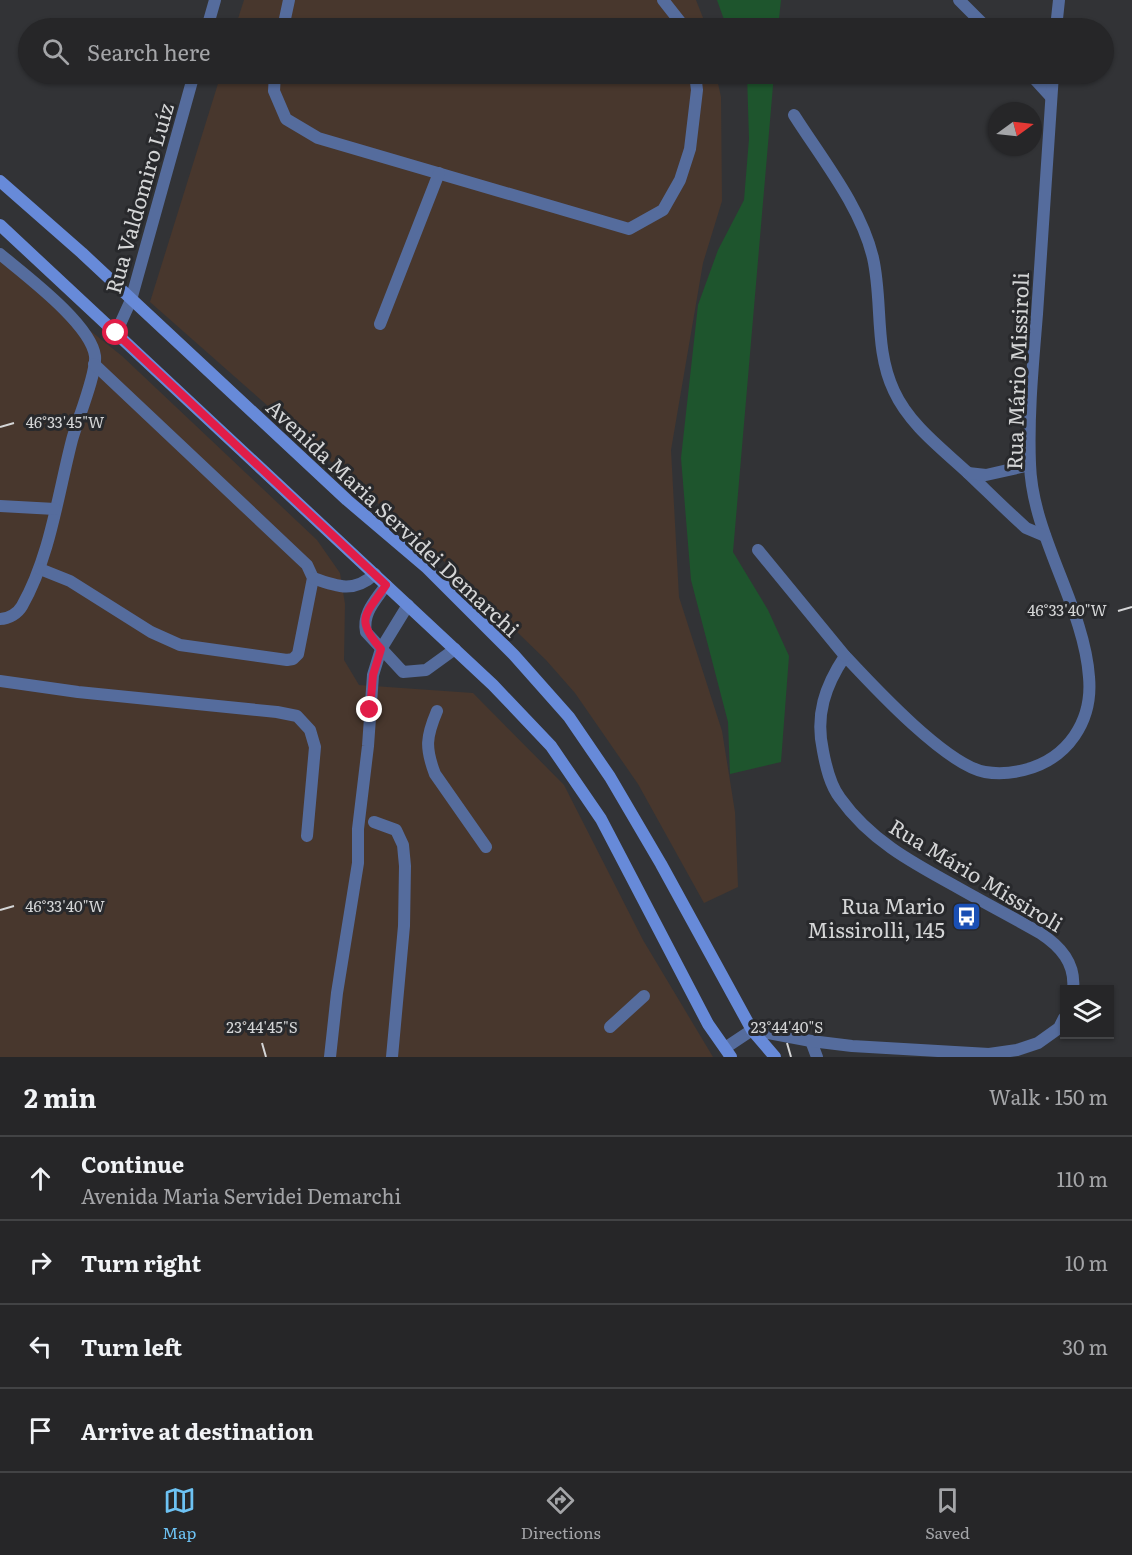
<!DOCTYPE html>
<html lang="en">
<head>
<meta charset="utf-8">
<style>
	body { margin:0; font-family:Literata,serif; background:#2e2e30; color:#f1f3f6 }
	.controls { position:absolute; right:18px; bottom:18px; display:grid; overflow:hidden; border-radius:0px; box-shadow:0 2px 4px #0004 }
	.controls button { width:54px; height:54px; display:grid; place-items:center; padding:0; border:0; border-bottom:2px solid #424345; background:#262628; color:#f1f3f6; font:30px sans-serif }
	.compass { position:absolute; left:988px; top:102px; width:54px; height:54px; border-radius:50%; background:#262628; box-shadow:0 2px 4px #0004; rotate:75deg }
	.stop { position:absolute; width:18px; height:18px; margin:-14px; border:4px solid #e11d48; border-radius:50%; background:#fff }
	.stop.end { background:#e11d48; border-color:#fff; box-shadow:0 2px 6px #0008 }
	.list { margin:0; padding:0; list-style:none }
	h2 { display:flex; justify-content:space-between; align-items:center; height:78px; margin:0; padding:0 24px; font-size:26px }
	h2 small { font-size:20px; font-weight:400; color:#a4a5a8 }
	.list li { display:grid; grid-template-columns:39px 1fr auto; gap:18px; align-items:center; box-sizing:border-box; height:84px; padding:0 24px; border-top:2px solid #424345 }
	.list b { display:block; font-size:22px; white-space:nowrap }
	.list p { margin:0; font-size:20px; white-space:nowrap; color:#a4a5a8 }
	.list em { font-size:20px; font-style:normal; color:#a4a5a8 }
	.icon { flex:none; width:33px; height:33px; fill:none; stroke:currentColor; stroke-width:2; stroke-linecap:round; stroke-linejoin:round }
	.map { position:relative; flex:none; width:1132px; height:1057px; overflow:hidden }
	.search { position:absolute; background:#262628; box-shadow:0 2px 4px #0004; left:18px; right:18px; top:18px; height:66px; display:flex; align-items:center; gap:15px; box-sizing:border-box; padding:0 21px; border-radius:33px; color:#a4a5a8; font-size:22px }
	.sheet { height:414px; background:#262628 }
	nav { display:flex; justify-content:space-around; align-items:center; box-sizing:border-box; height:84px; border-top:2px solid #424345; background:#262628; font-size:16px; color:#a4a5a8 }
	nav a { display:grid; justify-items:center; gap:3px }
	nav .on { color:#6dc2f3 }
	.map>svg:first-child { display:block }
	.commercial { fill:#48372d }
	.green { fill:#1e552d }
	.lines { fill:none; stroke-linecap:round; stroke-linejoin:round }
	.service { stroke:#556c9d; stroke-width:12 }
	.minor { stroke:#556c9d; stroke-width:12 }
	.secondary { stroke:#678ad9; stroke-width:12 }
	.route { stroke:#e11d48; stroke-width:8 }
	.ticks { fill:none; stroke:#d4d5d6; stroke-width:2 }
	.labels { text-anchor:middle; dominant-baseline:central; stroke-width:6; stroke-linejoin:round; paint-order:stroke }
	.street-label { font-size:21px; fill:#d4d5d6; stroke:#28292c }
	.poi-label { font-size:21px; fill:#d4d5d6; stroke:#28292c; text-anchor:end }
	.ticks-label { font-size:15px; text-anchor:middle; fill:#d4d5d6; stroke:#28292c; stroke-width:6; stroke-linejoin:round; paint-order:stroke }
</style>
</head>
<body>
<div class="map">
<svg width="1132" height="1057" viewBox="0 0 1132 1057">
	<rect width="100%" height="100%" fill="#323336"/>
	<g class="commercial">
		<polygon points="244,0 696,0 707,28 235,28"/>
		<polygon points="221,74 716,74 721,97 722,201 703,263 671,450 679,597 722,731 735,812 738,887 704,903 638,784 575,693 546,660 448,565 150,302"/>
		<polygon points="0,259 122,356 317,540 340,573 345,604 344,660 359,685 473,693 564,785 643,940 713,1057 0,1057"/>
	</g>
	<g class="green">
		<polygon points="717,0 781,0 778,28 727,28"/>
		<polygon points="747,74 774,74 733,552 768,610 789,656 781,762 730,774 728,722 691,580 681,458 698,305 718,250 744,200 749,139"/>
	</g>
	<g class="lines">
		<g class="service">
			<polyline points="663,0 685,28"/>
			<polyline points="283,28 289,0"/>
			<polyline points="275,74 274,91 286,119 318,138 629,229 663,210 680,180 690,149 697,90 695,74"/>
			<path d="M0,254C25,275 91,324 95,356C97,373 77,421 72,440C58,494 50,557 22,606C18,613 9,619 0,619"/>
			<polyline points="380,324 439,173"/>
			<polyline points="0,506 55,509"/>
			<polyline points="40,569 70,581 151,632 180,645 287,660 293,659 298,654 313,578 307,565 94,364"/>
			<path d="M313,578C338,587 354,593 375,574"/>
			<path d="M386,585C376,600 362,613 366,632L403,672L426,670L455,649"/>
			<polyline points="0,681 78,692 277,712 297,716 310,730 315,747 307,836"/>
			<path d="M437,711C426,737 425,748 435,774L486,847"/>
			<polyline points="374,822 396,830 403,845 405,866 404,926 392,1057"/>
			<polyline points="610,1027 644,996"/>
			<polyline points="811,1041 817,1057"/>
			<polyline points="330,1057 337,993 358,863 358,829 368,746 373,675 381,649 408,605"/>
		</g>
		<g class="minor">
			<polyline points="959,0 987,28"/>
			<polyline points="207,28 215,0"/>
			<polyline points="1056,28 1059,0"/>
			<polyline points="1030,74 1051,97"/>
			<path d="M1053,74C1048,154 1042,234 1037,314C1033,364 1028,414 1030,464C1032,536 1084,606 1089,677C1093,721 1068,759 1024,770C1012,773 997,774 985,772C946,765 873,686 845,656C825,686 815,715 823,751C826,767 830,785 840,798C870,840 911,862 955,886C983,902 1012,917 1040,933C1060,946 1076,963 1073,990"/>
			<path d="M794,115C822,159 861,207 873,258C883,302 874,349 894,391C909,424 941,448 967,472C987,491 1006,510 1026,528L1045,536"/>
			<polyline points="116,333 131,300 194,74"/>
			<polyline points="968,473 986,475 1030,465"/>
			<polyline points="758,550 845,656"/>
			<polyline points="725,1048 752,1030 811,1041 852,1046 989,1054 1017,1050 1038,1043 1059,1028 1064,1018"/>
		</g>
		<g class="secondary">
			<polyline points="0,181 82,253 347,500 427,568 514,655 569,717 610,777 661,864 752,1030 775,1057"/>
			<polyline points="0,225 493,685 551,746 601,819 708,1024 731,1057"/>
		</g>
	</g>
	<g class="lines">
		<path class="route" d="M116,333L386,585C366,615 354,618 381,649L373,675L370,710"/>
	</g>
	<path class="ticks" d="M0,427L14,423M1118,611L1132,607M0,910L14,906M262,1043L266,1057M787,1043L791,1057"/>
	<defs>
		<symbol id="bus-square" viewBox="-11 -11 22 22"><rect x="-9" y="-9" width="18" height="18" rx="4" fill="#1a4fb4" stroke="#28292c"/><path d="M-5-6H5V4H4V6H2V4H-2V6H-4V4H-5ZM-3.5-4V0h7V-4ZM-3.5 1.2v1.5H-2V1.2ZM2 1.2v1.5H3.5V1.2Z" fill="#fff"/></symbol>
	</defs>
	<g fill-rule="evenodd">
		<use href="#bus-square" x="950" y="900" width="33" height="33"/>
	</g>
	<g class="labels">
		<g class="street-label">
			<text transform="translate(138 198) rotate(-74)">Rua Valdomiro Luíz</text>
			<text transform="translate(1016 371) rotate(-88)">Rua Mário Missiroli</text>
			<text transform="translate(394 517) rotate(43)">Avenida Maria Servidei Demarchi</text>
			<text transform="translate(977 874) rotate(31)">Rua Mário Missiroli</text>
		</g>
		<g class="poi-label">
			<text x="945" y="904">Rua Mario<tspan x="945" dy="24">Missirolli, 145</tspan></text>
		</g>
	</g>
	<g class="ticks-label">
		<text x="65" y="428">46°33'45"W</text>
		<text x="1067" y="616">46°33'40"W</text>
		<text x="65" y="912">46°33'40"W</text>
		<text x="262" y="1033">23°44'45"S</text>
		<text x="787" y="1033">23°44'40"S</text>
	</g>
</svg>
<div class="controls">
<button><svg class="icon" aria-label="layers" viewBox="0 0 24 24"><path d="M12 4l9 5-9 5-9-5zM3 14l9 5 9-5"/></svg></button>
</div>
<svg class="compass" viewBox="-18 -18 36 36"><path d="M0-13l5 13h-10z" fill="#e53935"/><path d="M0 13l5-13h-10z" fill="#a4a5a8"/></svg>
<div class="stop" style="left:116px;top:333px"></div>
<div class="stop end" style="left:370px;top:710px"></div>
<div class="search"><svg class="icon" aria-label="search" viewBox="0 0 24 24"><circle cx="10" cy="10" r="6"/><path d="M15 15l6 6"/></svg>Search here</div>
</div>
<section class="sheet">
<h2>2 min<small>Walk · 150 m</small></h2>
<ul class="list">
<li><svg class="icon" aria-label="ahead" viewBox="0 0 24 24"><path d="M12 20V5M6 11l6-6 6 6"/></svg><div><b>Continue</b><p>Avenida Maria Servidei Demarchi</p></div><em>110 m</em></li>
<li><svg class="icon" aria-label="right" viewBox="0 0 24 24"><path d="M7 20v-9h11M14 6l5 5-5 5"/></svg><div><b>Turn right</b></div><em>10 m</em></li>
<li><svg class="icon" aria-label="left" viewBox="0 0 24 24"><path d="M17 20v-9H6M10 6l-5 5 5 5"/></svg><div><b>Turn left</b></div><em>30 m</em></li>
<li><svg class="icon" aria-label="arrive" viewBox="0 0 24 24"><path d="M6 21V4h12l-3 4 3 4H6"/></svg><div><b>Arrive at destination</b></div></li>
</ul>
</section>
<nav>
<a class="on"><svg class="icon" aria-label="map" viewBox="0 0 24 24"><path d="M3 6l6-2 6 2 6-2v14l-6 2-6-2-6 2zM9 4v14M15 6v14"/></svg>Map</a>
<a><svg class="icon" aria-label="directions" viewBox="0 0 24 24"><path d="M12 3l9 9-9 9-9-9zM9 14v-3h6M13 9l2 2-2 2"/></svg>Directions</a>
<a><svg class="icon" aria-label="saved" viewBox="0 0 24 24"><path d="M7 4h10v16l-5-4-5 4z"/></svg>Saved</a>
</nav>
</body>
</html>
